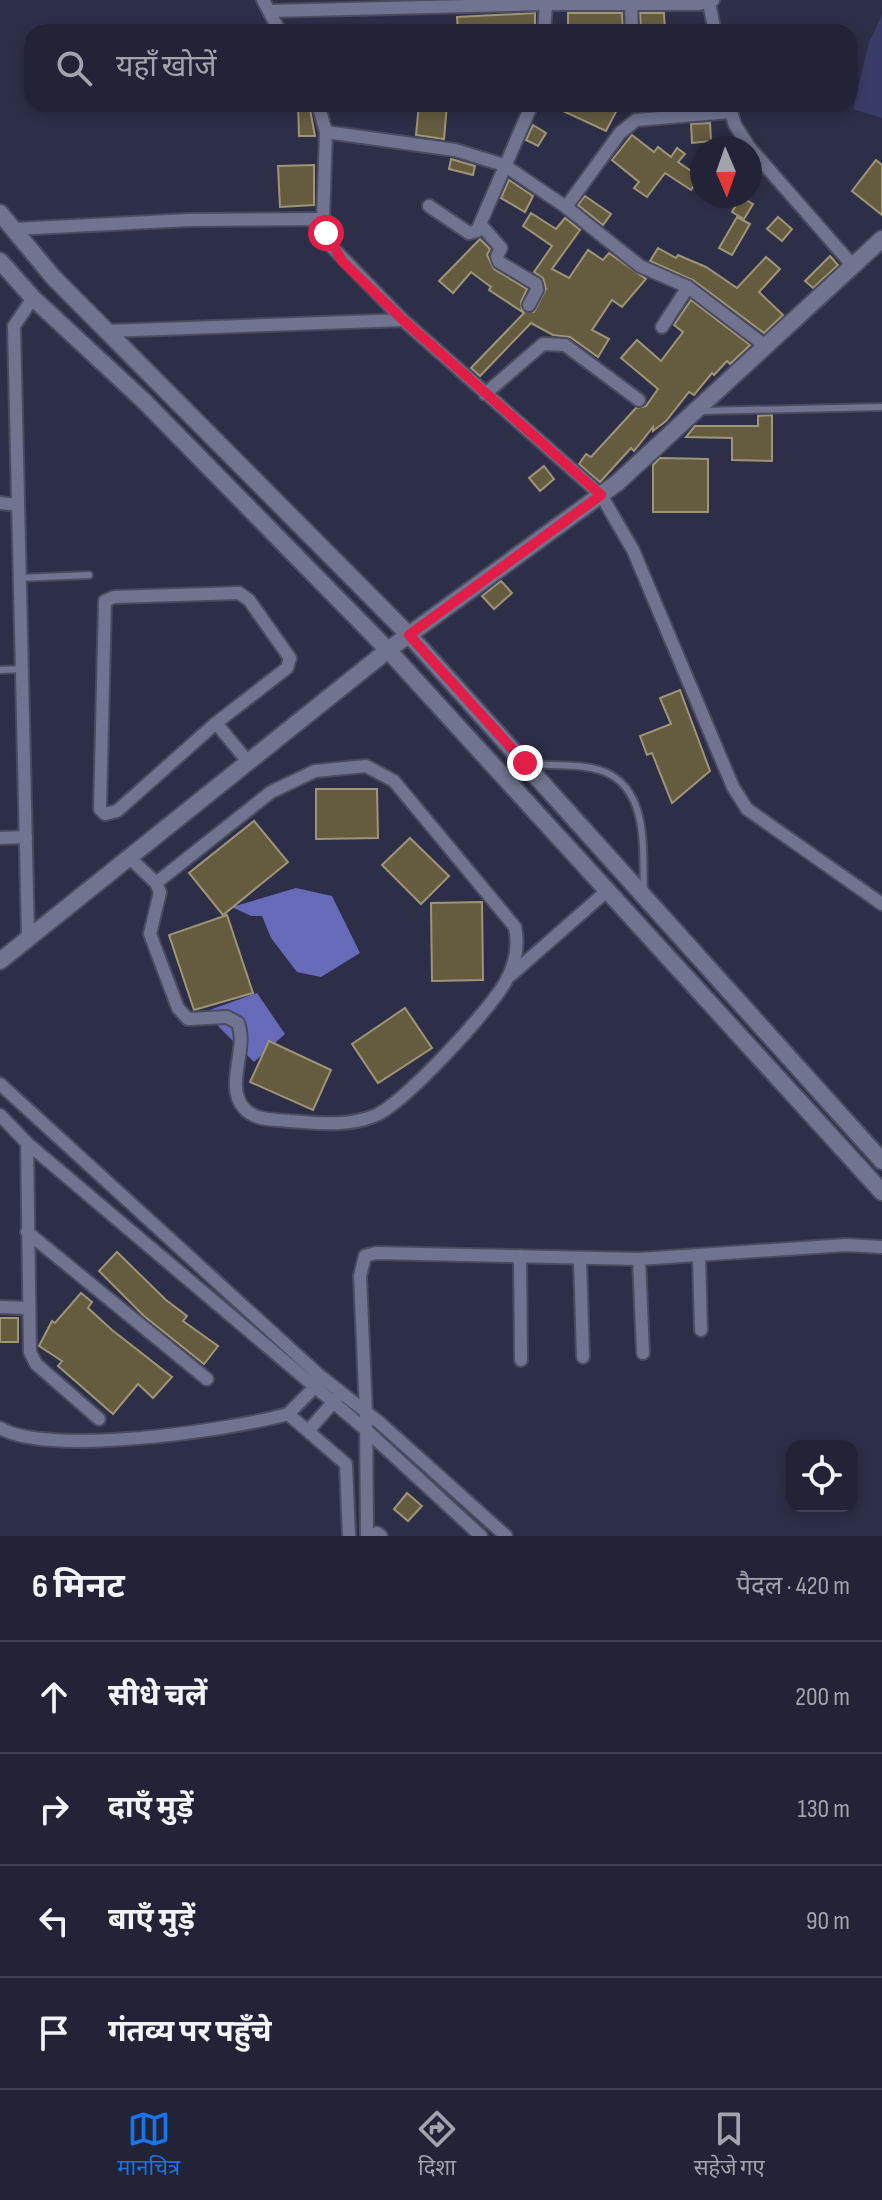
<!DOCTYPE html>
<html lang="hi">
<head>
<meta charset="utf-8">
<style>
	body { margin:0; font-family:"Sofia Sans Condensed","Noto Sans Devanagari",sans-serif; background:#2a2b3e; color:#f1f3f6 }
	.controls { position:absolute; right:24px; bottom:24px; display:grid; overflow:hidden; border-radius:16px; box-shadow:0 4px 12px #0003 }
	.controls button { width:72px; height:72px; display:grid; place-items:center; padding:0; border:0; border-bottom:2px solid #3f4051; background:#222336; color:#f1f3f6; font:40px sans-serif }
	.compass { position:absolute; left:690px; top:136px; width:72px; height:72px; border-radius:50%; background:#222336; box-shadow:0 4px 12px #0003; rotate:178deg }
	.stop { position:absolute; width:24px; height:24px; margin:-18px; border:6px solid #e11d48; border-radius:50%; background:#fff }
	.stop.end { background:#e11d48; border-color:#fff; box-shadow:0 2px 8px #0008 }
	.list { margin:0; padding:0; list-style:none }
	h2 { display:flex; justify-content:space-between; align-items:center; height:104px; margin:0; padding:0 32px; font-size:34px }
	h2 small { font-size:26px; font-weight:400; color:#a2a4ad }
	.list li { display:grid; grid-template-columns:52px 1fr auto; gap:24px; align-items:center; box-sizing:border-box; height:112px; padding:0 32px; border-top:2px solid #3f4051 }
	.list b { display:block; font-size:30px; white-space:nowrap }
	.list em { font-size:26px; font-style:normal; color:#a2a4ad }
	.icon { flex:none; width:44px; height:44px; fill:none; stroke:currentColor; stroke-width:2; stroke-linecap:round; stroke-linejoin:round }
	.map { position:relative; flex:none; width:882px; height:1536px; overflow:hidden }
	.search { position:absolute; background:#222336; box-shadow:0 4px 12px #0003; left:24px; right:24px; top:24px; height:88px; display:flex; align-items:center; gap:20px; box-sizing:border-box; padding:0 28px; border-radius:24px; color:#a2a4ad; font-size:30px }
	.sheet { height:552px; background:#222336 }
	nav { display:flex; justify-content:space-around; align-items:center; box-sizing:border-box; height:112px; border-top:2px solid #3f4051; background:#222336; font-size:22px; color:#a2a4ad }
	nav a { display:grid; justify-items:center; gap:4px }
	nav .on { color:#1a73e8 }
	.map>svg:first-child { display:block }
	.green { fill:#393c67 }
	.water { fill:#676ab8 }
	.building { fill:#655c40; stroke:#9e9577; stroke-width:2 }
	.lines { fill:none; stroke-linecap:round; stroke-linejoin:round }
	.lane-casing { stroke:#4a4b5f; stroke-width:10 }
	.street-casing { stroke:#4a4b5f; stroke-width:16 }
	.secondary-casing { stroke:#4a4b5f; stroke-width:20 }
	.lane { stroke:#707490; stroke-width:6 }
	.street { stroke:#707490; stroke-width:12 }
	.secondary { stroke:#707490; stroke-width:16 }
	.route { stroke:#e11d48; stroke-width:10 }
</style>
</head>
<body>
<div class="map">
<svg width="882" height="1536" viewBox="0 0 882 1536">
	<rect width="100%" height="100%" fill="#2d2f48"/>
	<polygon class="green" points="882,15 882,118 853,109 869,43"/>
	<g class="water">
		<polygon points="296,888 332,896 360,953 321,977 297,972 271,938 262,916 251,916 232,907"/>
		<polygon points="257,993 285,1034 254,1062 204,1012"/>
	</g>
	<g class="building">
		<polygon points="535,13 535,32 458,32 457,17"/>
		<polygon points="568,13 622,13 623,32 568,31"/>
		<polygon points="640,13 664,13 665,32 641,32"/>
		<polygon points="298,104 309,104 315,136 299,136"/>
		<polygon points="419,104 447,104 444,139 416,135"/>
		<polygon points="548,104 620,104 606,131"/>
		<polygon points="710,123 711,141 692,143 691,124"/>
		<polygon points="533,125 546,133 538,146 526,140"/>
		<polygon points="632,135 654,152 658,147 671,157 677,148 685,154 678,162 700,177 691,190 665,173 647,197 634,188 639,182 612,160"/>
		<polygon points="451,159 475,166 473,175 449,169"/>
		<polygon points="876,160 882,165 882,215 852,191"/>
		<polygon points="314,165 314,205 280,207 278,166"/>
		<polygon points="509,180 533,196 525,212 501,198"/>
		<polygon points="585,196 611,214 603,225 578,205"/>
		<polygon points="741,197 753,204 744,219 732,212"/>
		<polygon points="531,213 556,229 565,218 580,230 552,269 569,278 588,250 603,260 609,253 646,279 622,307 612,300 592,330 609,339 598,357 570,337 553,335 531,323 480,376 471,368 524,313 489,290 491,287 471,272 453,293 439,281 480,239 490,249 487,255 494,269 527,289 521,302 522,310 534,312 546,289 543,278 534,272 552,246 523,226"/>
		<polygon points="737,217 750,224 732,255 719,248"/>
		<polygon points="778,217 792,229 782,241 767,229"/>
		<polygon points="658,248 676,258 678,255 706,267 737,288 766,257 780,269 759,292 783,315 764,333 693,280 650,261"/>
		<polygon points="830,256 838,265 813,288 805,281"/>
		<polygon points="691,300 750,345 730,364 727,361 714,375 712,373 694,395 689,392 666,421 653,431 653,427 634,451 631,448 600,482 579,464 586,454 591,457 636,408 646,406 658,389 621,358 637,340 661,361 683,332 674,325"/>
		<polygon points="772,415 772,461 732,460 732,438 686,437 695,426 758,426 758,416"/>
		<polygon points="660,458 708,459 708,512 653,512 653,465"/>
		<polygon points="544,466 554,479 540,491 529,478"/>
		<polygon points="501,581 512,593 494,609 482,596"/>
		<polygon points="680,690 710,771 672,803 652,753 647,755 640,736 671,724 660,698"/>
		<polygon points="316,789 377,789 378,838 316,839"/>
		<polygon points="254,821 288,862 223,915 189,873"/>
		<polygon points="410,838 449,876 421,904 382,865"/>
		<polygon points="482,902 483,980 432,981 431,903"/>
		<polygon points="227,915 253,993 194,1010 169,935"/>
		<polygon points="405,1008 432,1048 378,1083 352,1044"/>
		<polygon points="269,1041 331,1070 313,1110 250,1082"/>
		<polygon points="117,1252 166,1300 187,1316 183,1321 218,1346 204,1364 144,1316 99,1271"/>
		<polygon points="81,1293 92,1302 88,1308 112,1330 172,1377 153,1398 138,1384 113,1414 58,1366 62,1361 39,1346 52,1321 55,1323"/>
		<rect x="0" y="1318" width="18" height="24"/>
		<polygon points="407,1493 422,1506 408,1521 394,1509"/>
	</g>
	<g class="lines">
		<defs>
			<g id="lane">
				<polyline points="702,411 882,407"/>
				<polyline points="20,578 89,575"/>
				<polyline points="0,670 22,669"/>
				<path d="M530,764C553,766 583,763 605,772C650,791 642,852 644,891"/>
			</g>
			<g id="street">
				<polyline points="263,0 280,32"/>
				<polyline points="631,3 632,32"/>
				<polyline points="709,3 715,32"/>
				<polyline points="269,11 546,4 699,4 713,0"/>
				<polyline points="544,32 546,4"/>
				<polyline points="318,104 326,132 323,219 332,247 403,320 601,495 633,550 733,787 747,809 882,904"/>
				<polyline points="729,105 735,125 750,148"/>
				<polyline points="326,132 455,150 504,165 566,207 640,266 688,287 767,347"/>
				<polyline points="750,148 854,267"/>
				<polyline points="429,206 469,233 477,231 532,104"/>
				<polyline points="566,207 620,133 636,120 730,112"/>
				<polyline points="481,225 501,248 497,256 499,262 536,284 537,290 529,305"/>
				<polyline points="14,229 189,220 323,219"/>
				<polyline points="662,327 688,287"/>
				<polyline points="107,331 403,320"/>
				<polyline points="485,394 543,344 565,345 639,400"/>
				<polyline points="0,503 18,505"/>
				<polyline points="216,723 287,668 290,658 249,600 239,593 114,597 105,601 100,809 105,814 117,811 216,723 249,763"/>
				<polyline points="0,838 26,837"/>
				<path d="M130,858L156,883L160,892L150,934L178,1008L188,1019L227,1017L238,1023C248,1049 225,1085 243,1107C254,1121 273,1119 289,1121C318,1123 346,1127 374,1116C403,1105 491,1009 506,981C516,963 519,946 515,927L394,781L366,766L315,771L271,792L156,883"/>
				<polyline points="28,936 14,326 33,298"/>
				<polyline points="511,975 608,890"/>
				<polyline points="0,1084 319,1375 380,1423 506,1536"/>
				<polyline points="0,1115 27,1143 366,1430 481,1536"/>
				<polyline points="27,1143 30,1352 36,1364 99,1419"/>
				<polyline points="27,1232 207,1379"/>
				<polyline points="520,1256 521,1360"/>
				<polyline points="699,1257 701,1330"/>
				<polyline points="580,1259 583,1357"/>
				<polyline points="639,1259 643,1353"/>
				<polyline points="0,1307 27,1308"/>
				<polyline points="288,1414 318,1384"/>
				<path d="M0,1428C49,1457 231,1430 288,1414L346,1464L349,1536"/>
				<polyline points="309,1430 336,1399"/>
				<polyline points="377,1533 381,1536"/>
				<polyline points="367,1536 366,1412 360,1276 365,1256 376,1253 639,1259 846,1245 882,1247"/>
			</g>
			<g id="secondary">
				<polyline points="0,213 53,277 409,635 882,1161"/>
				<polyline points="0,261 33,298 144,401 388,650 882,1192"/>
				<polyline points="0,961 388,650 617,483 882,239"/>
			</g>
		</defs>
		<use href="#lane" class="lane-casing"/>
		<use href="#street" class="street-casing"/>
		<use href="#secondary" class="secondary-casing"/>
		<use href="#lane" class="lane"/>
		<use href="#street" class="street"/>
		<use href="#secondary" class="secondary"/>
	</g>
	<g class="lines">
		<polyline class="route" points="326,233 342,261 403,320 601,495 409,635 525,763"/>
	</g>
</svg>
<div class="controls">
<button><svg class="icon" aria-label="locate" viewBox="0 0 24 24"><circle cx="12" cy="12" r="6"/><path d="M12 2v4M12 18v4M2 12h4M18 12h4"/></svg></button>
</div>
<svg class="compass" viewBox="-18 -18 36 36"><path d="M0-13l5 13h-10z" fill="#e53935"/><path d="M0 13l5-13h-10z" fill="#a2a4ad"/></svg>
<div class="stop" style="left:326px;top:233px"></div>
<div class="stop end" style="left:525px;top:763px"></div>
<div class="search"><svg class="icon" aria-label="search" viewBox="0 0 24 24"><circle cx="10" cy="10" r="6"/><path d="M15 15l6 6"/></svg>यहाँ खोजें</div>
</div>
<section class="sheet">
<h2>6 मिनट<small>पैदल · 420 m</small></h2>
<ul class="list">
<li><svg class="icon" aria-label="ahead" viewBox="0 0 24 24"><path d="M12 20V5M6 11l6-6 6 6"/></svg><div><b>सीधे चलें</b></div><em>200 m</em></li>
<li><svg class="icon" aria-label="right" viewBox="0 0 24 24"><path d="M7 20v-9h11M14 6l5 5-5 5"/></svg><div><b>दाएँ मुड़ें</b></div><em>130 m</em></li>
<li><svg class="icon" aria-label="left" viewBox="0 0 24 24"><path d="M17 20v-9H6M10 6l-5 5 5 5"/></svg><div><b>बाएँ मुड़ें</b></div><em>90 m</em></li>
<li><svg class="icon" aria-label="arrive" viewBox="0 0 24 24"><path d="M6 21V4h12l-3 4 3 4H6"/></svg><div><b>गंतव्य पर पहुँचे</b></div></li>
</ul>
</section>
<nav>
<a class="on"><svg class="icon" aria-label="map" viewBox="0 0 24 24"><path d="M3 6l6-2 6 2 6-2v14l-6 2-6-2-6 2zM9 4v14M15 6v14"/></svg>मानचित्र</a>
<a><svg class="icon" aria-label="directions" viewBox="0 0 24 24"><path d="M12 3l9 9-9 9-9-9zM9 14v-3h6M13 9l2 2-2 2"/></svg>दिशा</a>
<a><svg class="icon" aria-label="saved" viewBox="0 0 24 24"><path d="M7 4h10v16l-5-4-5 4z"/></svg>सहेजे गए</a>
</nav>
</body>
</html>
